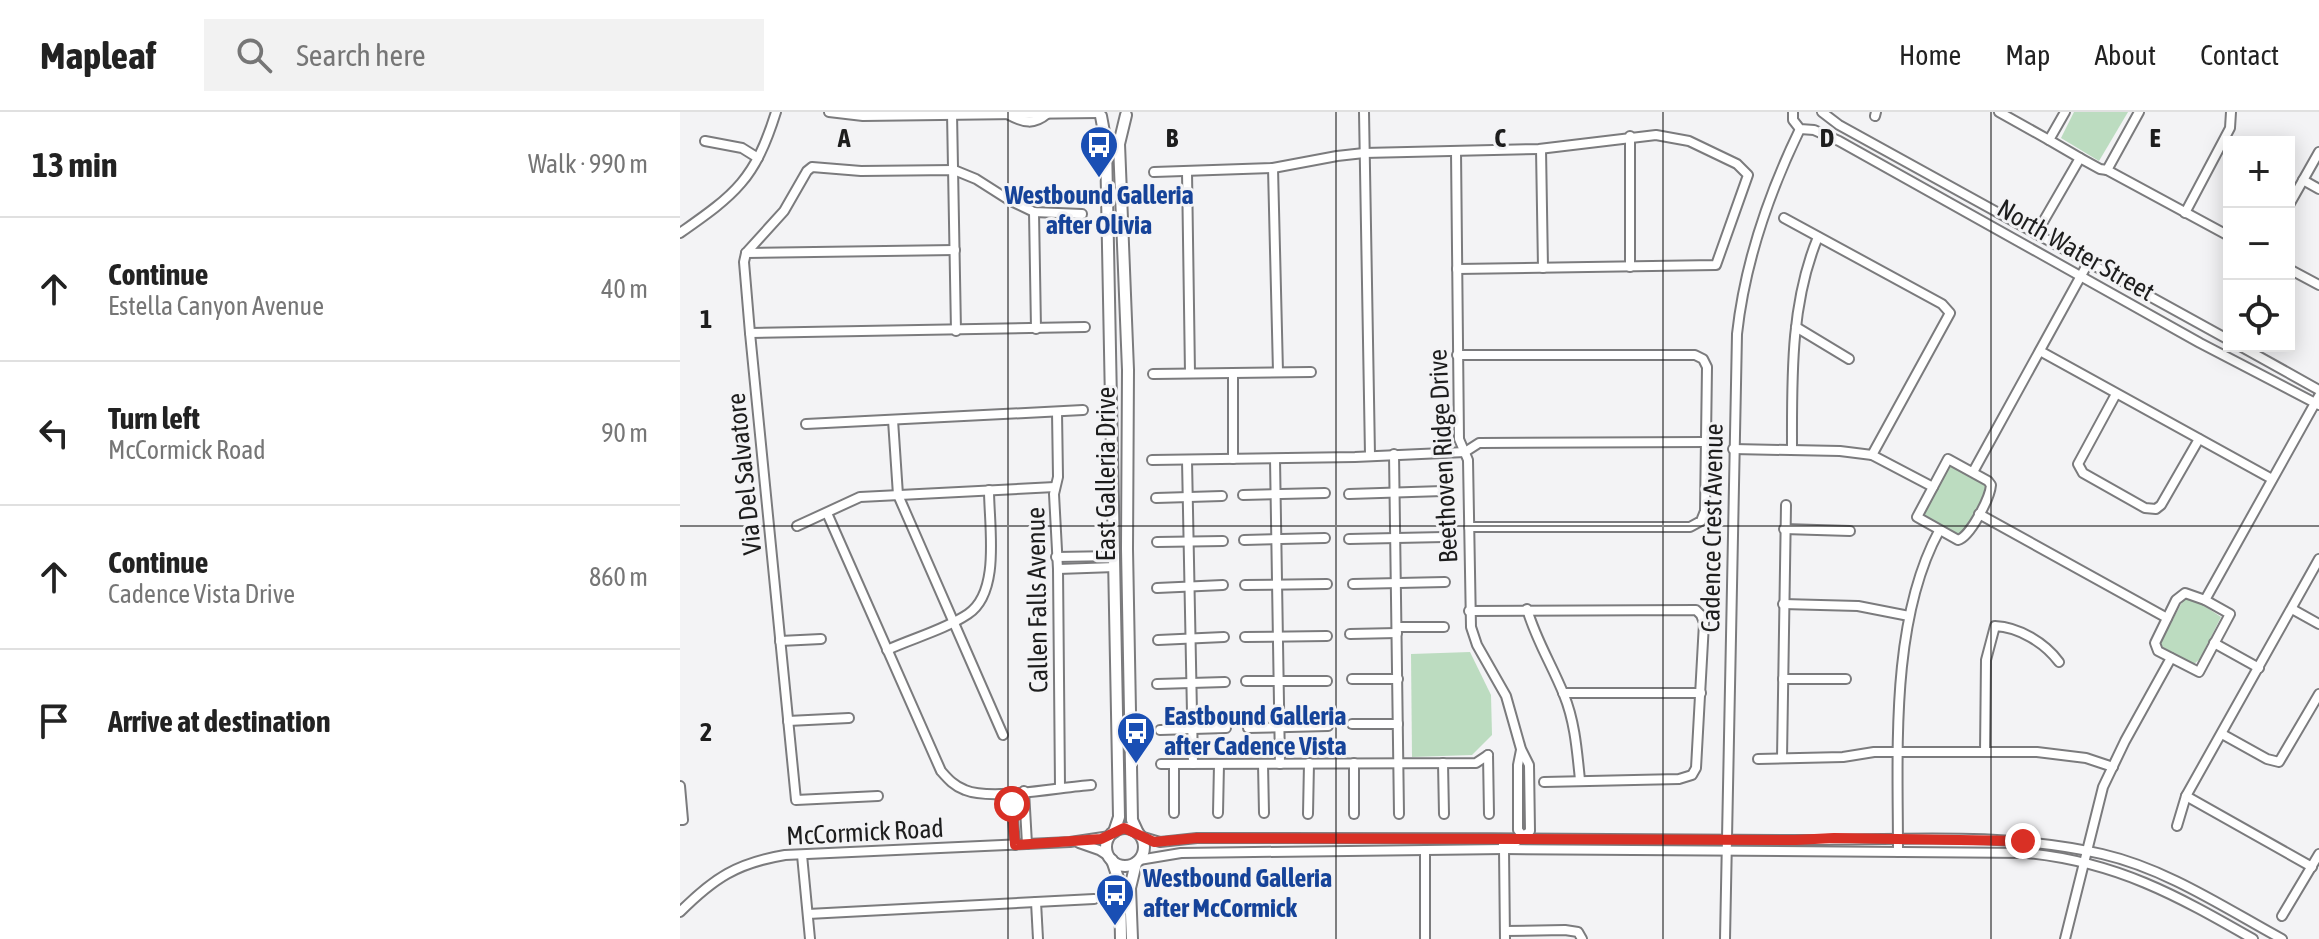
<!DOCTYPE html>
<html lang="en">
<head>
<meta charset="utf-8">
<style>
	body { margin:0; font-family:"Asap Condensed",sans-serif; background:#f2f2f2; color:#222 }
	.controls { position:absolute; right:24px; top:24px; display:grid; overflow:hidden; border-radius:0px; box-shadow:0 4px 20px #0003 }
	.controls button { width:72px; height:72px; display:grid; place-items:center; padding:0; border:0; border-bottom:2px solid #e0e0e0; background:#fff; color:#222; font:40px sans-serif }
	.stop { position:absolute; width:24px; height:24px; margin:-18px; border:6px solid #d93025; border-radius:50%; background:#fff }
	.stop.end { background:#d93025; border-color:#fff; box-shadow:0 2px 8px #0008 }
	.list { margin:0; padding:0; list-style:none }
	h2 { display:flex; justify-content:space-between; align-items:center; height:104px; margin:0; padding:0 32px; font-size:34px }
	h2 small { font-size:26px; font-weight:400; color:#767676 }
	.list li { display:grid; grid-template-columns:52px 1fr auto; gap:24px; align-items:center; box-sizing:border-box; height:144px; padding:0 32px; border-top:2px solid #e0e0e0 }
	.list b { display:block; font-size:30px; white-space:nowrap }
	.list p { margin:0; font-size:26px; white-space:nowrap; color:#767676 }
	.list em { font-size:26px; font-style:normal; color:#767676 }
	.icon { flex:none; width:44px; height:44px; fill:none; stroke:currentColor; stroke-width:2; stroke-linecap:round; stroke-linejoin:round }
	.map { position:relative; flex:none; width:1639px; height:827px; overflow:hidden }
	header { display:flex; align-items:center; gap:48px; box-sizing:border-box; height:112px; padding:0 40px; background:#fff; border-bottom:2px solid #e0e0e0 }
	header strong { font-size:38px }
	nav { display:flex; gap:44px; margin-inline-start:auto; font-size:28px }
	.search { width:560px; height:72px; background:#f2f2f2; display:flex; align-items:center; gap:20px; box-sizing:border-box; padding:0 28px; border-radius:0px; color:#767676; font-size:30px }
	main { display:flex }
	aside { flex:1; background:#fff }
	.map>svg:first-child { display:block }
	.green { fill:#bcdcc0 }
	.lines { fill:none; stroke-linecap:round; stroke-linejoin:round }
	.minor-casing { stroke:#7b7b7d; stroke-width:12 }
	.major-casing { stroke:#7b7b7d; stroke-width:14 }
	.minor { stroke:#fff; stroke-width:8 }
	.major { stroke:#fff; stroke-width:10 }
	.route { stroke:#d93025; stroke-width:10 }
	.grid { fill:none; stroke:#1d1d1d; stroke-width:2; stroke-opacity:0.55 }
	.labels { text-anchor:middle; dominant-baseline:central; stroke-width:6; stroke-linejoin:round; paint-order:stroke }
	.transit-label { font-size:26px; font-weight:bold; fill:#164399; stroke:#f3f3f5; text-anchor:start }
	.street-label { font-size:26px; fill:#1d1d1d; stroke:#f3f3f5 }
	.grid-label { font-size:26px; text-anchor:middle; font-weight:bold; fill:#1d1d1d; stroke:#f3f3f5; stroke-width:6; stroke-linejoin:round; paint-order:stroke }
</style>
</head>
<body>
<header>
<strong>Mapleaf</strong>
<div class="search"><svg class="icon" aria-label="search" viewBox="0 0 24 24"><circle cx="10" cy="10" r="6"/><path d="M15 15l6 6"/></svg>Search here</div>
<nav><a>Home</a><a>Map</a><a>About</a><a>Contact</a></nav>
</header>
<main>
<aside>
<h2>13 min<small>Walk · 990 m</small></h2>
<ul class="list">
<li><svg class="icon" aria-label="ahead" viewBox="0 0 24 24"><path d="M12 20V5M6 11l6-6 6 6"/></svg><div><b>Continue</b><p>Estella Canyon Avenue</p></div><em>40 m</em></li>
<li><svg class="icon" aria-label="left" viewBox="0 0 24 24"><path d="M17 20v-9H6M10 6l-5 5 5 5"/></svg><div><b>Turn left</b><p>McCormick Road</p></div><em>90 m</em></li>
<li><svg class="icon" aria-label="ahead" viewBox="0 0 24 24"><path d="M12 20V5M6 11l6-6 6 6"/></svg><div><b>Continue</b><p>Cadence Vista Drive</p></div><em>860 m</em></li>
<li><svg class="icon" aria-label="arrive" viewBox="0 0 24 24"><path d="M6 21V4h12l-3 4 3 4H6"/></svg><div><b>Arrive at destination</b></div></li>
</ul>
</aside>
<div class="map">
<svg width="1639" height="827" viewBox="0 0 1639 827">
	<rect width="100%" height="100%" fill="#f3f3f5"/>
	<g class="green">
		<polygon points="1394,0 1448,0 1419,49 1381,26"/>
		<polygon points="1272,353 1307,373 1308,378 1282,423 1276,424 1244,407 1242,402 1266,355"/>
		<polygon points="1505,485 1514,487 1541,505 1520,547 1514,552 1484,538 1480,531"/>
		<polygon points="790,540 811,583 812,623 792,643 732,645 731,542"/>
	</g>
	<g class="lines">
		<defs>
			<g id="minor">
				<polyline points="149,0 183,4 419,1"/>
				<polyline points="684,0 690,343"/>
				<polyline points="1113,0 1113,8 1120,17 1134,18 1159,29 1520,231 1639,293"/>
				<polyline points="1142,0 1159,13 1549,228"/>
				<polyline points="1319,0 1369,28"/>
				<polyline points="1385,0 1369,28 1400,46"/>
				<polyline points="272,1 276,219"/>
				<path d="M329,3C344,11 354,13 367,2"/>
				<polyline points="1195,4 1196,0"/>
				<polyline points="950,24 950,155"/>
				<polyline points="25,29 62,36 78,46"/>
				<polyline points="861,37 863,156"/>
				<polyline points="776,39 779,327 788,348 791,515 797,533 826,584 841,637 849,653 850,719 835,731 823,733"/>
				<polyline points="593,56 598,260"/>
				<polyline points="1427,58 1549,124"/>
				<polyline points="474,60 593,56 657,44 684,41 859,37 976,23 1009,29 1057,52 1068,63 1036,153 777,157"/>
				<polyline points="507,60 510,261"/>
				<polyline points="1623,68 1639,77"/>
				<polyline points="1609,93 1639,40"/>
				<polyline points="354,100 356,217"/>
				<polyline points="1505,101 1550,16 1551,0"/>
				<polyline points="1104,106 1262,192 1270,201 1192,343"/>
				<path d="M0,121C56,82 75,67 96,0"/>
				<polyline points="1356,122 1400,46 1420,57 1427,58 1459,0"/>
				<polyline points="66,141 275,138"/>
				<polyline points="1609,157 1639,173"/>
				<polyline points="1116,215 1169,247"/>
				<polyline points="70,221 405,215"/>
				<polyline points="1560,234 1639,278"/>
				<polyline points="1360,239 1592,367"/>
				<polyline points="777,243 1015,243 1023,247 1027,255 1025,399 1021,409 1010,415 789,415"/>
				<polyline points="473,262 631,260"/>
				<polyline points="1436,282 1398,352 1403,361 1465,396 1476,397 1481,393 1519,327"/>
				<polyline points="377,300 378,365 374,382 378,457 380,675"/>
				<polyline points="213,308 218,383 323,623"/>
				<polyline points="126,312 403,298"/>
				<polyline points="1053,337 1160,339 1192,343 1253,375"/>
				<path d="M1112,338C1112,267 1110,192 1138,125"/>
				<polyline points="714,342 719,702"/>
				<polyline points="553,347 553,261"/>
				<polyline points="595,347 600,652"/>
				<path d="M1268,347L1308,369L1311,373C1310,386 1290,425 1278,428L1237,405Z"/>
				<polyline points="472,348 675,345 785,340 799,331 1026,330"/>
				<polyline points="507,348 513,652"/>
				<polyline points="1293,360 1408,151"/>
				<polyline points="669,382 763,379"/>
				<polyline points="563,383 645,381"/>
				<polyline points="476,386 542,384"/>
				<path d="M147,401L261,659C268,667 274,674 285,678C312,689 380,675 411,673"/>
				<polyline points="1299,402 1487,506"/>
				<polyline points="117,414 180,385 375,375"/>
				<polyline points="1104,417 1170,419"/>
				<polyline points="669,427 764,425"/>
				<polyline points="564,428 645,426"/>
				<polyline points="477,430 543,429"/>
				<polyline points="376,445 435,444"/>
				<polyline points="378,457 435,455"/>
				<polyline points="673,472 765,470"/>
				<polyline points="565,473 647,472"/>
				<polyline points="477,476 543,473"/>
				<polygon points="1505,481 1525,488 1550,502 1519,560 1478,539 1475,531 1496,488"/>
				<polyline points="1525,488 1639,284"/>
				<polyline points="1103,492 1178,494 1229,504"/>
				<path d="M847,497C856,528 872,553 884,583C895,610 897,639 900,668"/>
				<polyline points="1612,497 1639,512"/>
				<polyline points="789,499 1016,498 1021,503 1024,511 1016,656 1012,663 999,667 864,670"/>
				<polyline points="717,515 764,515"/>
				<polyline points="670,522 717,521"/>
				<polyline points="565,525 647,524"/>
				<polyline points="478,528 544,525"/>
				<polyline points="100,529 141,527"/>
				<polyline points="1534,531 1579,556"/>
				<path d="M207,538C233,526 264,518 288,502C321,480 309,414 309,378"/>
				<polyline points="672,567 718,567"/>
				<polyline points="1103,567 1166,567"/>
				<polyline points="566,569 647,569"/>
				<polyline points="477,572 545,570"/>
				<polyline points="883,581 1021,581"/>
				<polyline points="108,609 169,606"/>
				<polyline points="672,612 718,612"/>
				<polyline points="568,616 648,614"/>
				<polyline points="480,618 546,616"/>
				<polyline points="1542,622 1587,647 1599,650 1639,582"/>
				<polyline points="841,638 838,653 838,718 844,725"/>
				<path d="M1305,640L1306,548L1315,514C1339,515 1365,531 1379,550"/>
				<polyline points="808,643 809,702"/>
				<polyline points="1102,646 1106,393"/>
				<polyline points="1078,647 1163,645 1194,640 1357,640 1406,646 1433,655"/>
				<polyline points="674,651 674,702"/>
				<polyline points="763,651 764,702"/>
				<polyline points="481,652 796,651 808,643"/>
				<polyline points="583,652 584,701"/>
				<polyline points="0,674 3,708 0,708"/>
				<polyline points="344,679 347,732"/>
				<polyline points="331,680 335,733"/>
				<polyline points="198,684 116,688 70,221 64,150 66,141 104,99 127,59 132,55 181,59 274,58 296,67 329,88 354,100 402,102"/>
				<polyline points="1506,684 1632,755"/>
				<polyline points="494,701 494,652"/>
				<polyline points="538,701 539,652"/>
				<polyline points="628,702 629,651"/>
				<polyline points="1497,714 1506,684 1639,447"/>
				<path d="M460,724L480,730L517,726C712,726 908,726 1103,728C1209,729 1318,718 1422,742C1487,757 1545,796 1602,827"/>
				<polyline points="399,731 419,738 430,745"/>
				<polyline points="824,737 825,827"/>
				<polyline points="745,738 745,827"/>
				<path d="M1218,740C1218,639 1210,509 1259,419"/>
				<polyline points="122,743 130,827"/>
				<path d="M459,748L501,741L824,737L1347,741C1437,750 1496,783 1573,827"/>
				<polyline points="356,790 358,827"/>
				<path d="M0,800C34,766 57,751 105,743L390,730L430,724"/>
				<polyline points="128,802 414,787"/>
				<polyline points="1602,804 1639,742"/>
				<polyline points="825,819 885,818 898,820 902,827"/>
				<path d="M1045,827L1057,222C1065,149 1088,83 1120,17"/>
				<polyline points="1385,827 1423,675 1445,629 1491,546"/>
			</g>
			<g id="major">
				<polyline points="446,3 439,32 448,258 447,437 452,708 458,721"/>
				<polyline points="421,4 426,31 439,705 434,720"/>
				<circle cx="445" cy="735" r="19"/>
				<polyline points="432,748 440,772 441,827"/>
				<polyline points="452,827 450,776 456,751"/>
			</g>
		</defs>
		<use href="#minor" class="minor-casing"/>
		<use href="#major" class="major-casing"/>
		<use href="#minor" class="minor"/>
		<use href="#major" class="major"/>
	</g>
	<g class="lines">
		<polyline class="route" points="332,692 335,733 421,727 444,716 474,730 517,726 1115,728 1154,726 1343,729"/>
	</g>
	<path class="grid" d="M328,0V827M656,0V827M983,0V827M1311,0V827M0,414H1639"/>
	<defs>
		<symbol id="bus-pin" viewBox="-11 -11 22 30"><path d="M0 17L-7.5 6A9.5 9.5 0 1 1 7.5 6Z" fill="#1a4fb4" stroke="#f3f3f5"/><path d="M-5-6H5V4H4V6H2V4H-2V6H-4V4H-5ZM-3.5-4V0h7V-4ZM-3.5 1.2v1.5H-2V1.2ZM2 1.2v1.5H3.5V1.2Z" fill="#fff"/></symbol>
	</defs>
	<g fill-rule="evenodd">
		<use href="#bus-pin" x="397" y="11" width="44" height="60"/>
		<use href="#bus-pin" x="434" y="597" width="44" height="60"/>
		<use href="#bus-pin" x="413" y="759" width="44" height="60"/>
	</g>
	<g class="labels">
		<g class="transit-label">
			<text x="419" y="83" text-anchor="middle">Westbound Galleria<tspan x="419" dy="30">after Olivia</tspan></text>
			<text x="484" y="604">Eastbound Galleria<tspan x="484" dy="30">after Cadence Vista</tspan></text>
			<text x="463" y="766">Westbound Galleria<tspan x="463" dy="30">after McCormick</tspan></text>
		</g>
		<g class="street-label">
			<text transform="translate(1396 138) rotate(30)">North Water Street</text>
			<text transform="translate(763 344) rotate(-93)">Beethoven Ridge Drive</text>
			<text transform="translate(64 362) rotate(-96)">Via Del Salvatore</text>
			<text transform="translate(426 362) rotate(-90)">East Galleria Drive</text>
			<text transform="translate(1032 416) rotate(-89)">Cadence Crest Avenue</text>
			<text transform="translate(357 488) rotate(-91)">Callen Falls Avenue</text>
			<text transform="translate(185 720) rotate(-3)">McCormick Road</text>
		</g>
	</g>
	<g class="grid-label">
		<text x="164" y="35">A</text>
		<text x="492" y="35">B</text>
		<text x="820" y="35">C</text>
		<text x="1147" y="35">D</text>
		<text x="1475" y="35">E</text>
		<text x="26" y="216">1</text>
		<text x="26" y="629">2</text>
	</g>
</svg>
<div class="controls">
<button>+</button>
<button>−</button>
<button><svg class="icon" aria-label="locate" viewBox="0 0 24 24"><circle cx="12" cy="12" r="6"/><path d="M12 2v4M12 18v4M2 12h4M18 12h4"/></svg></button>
</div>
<div class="stop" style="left:332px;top:692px"></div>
<div class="stop end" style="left:1343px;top:729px"></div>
</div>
</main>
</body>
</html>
